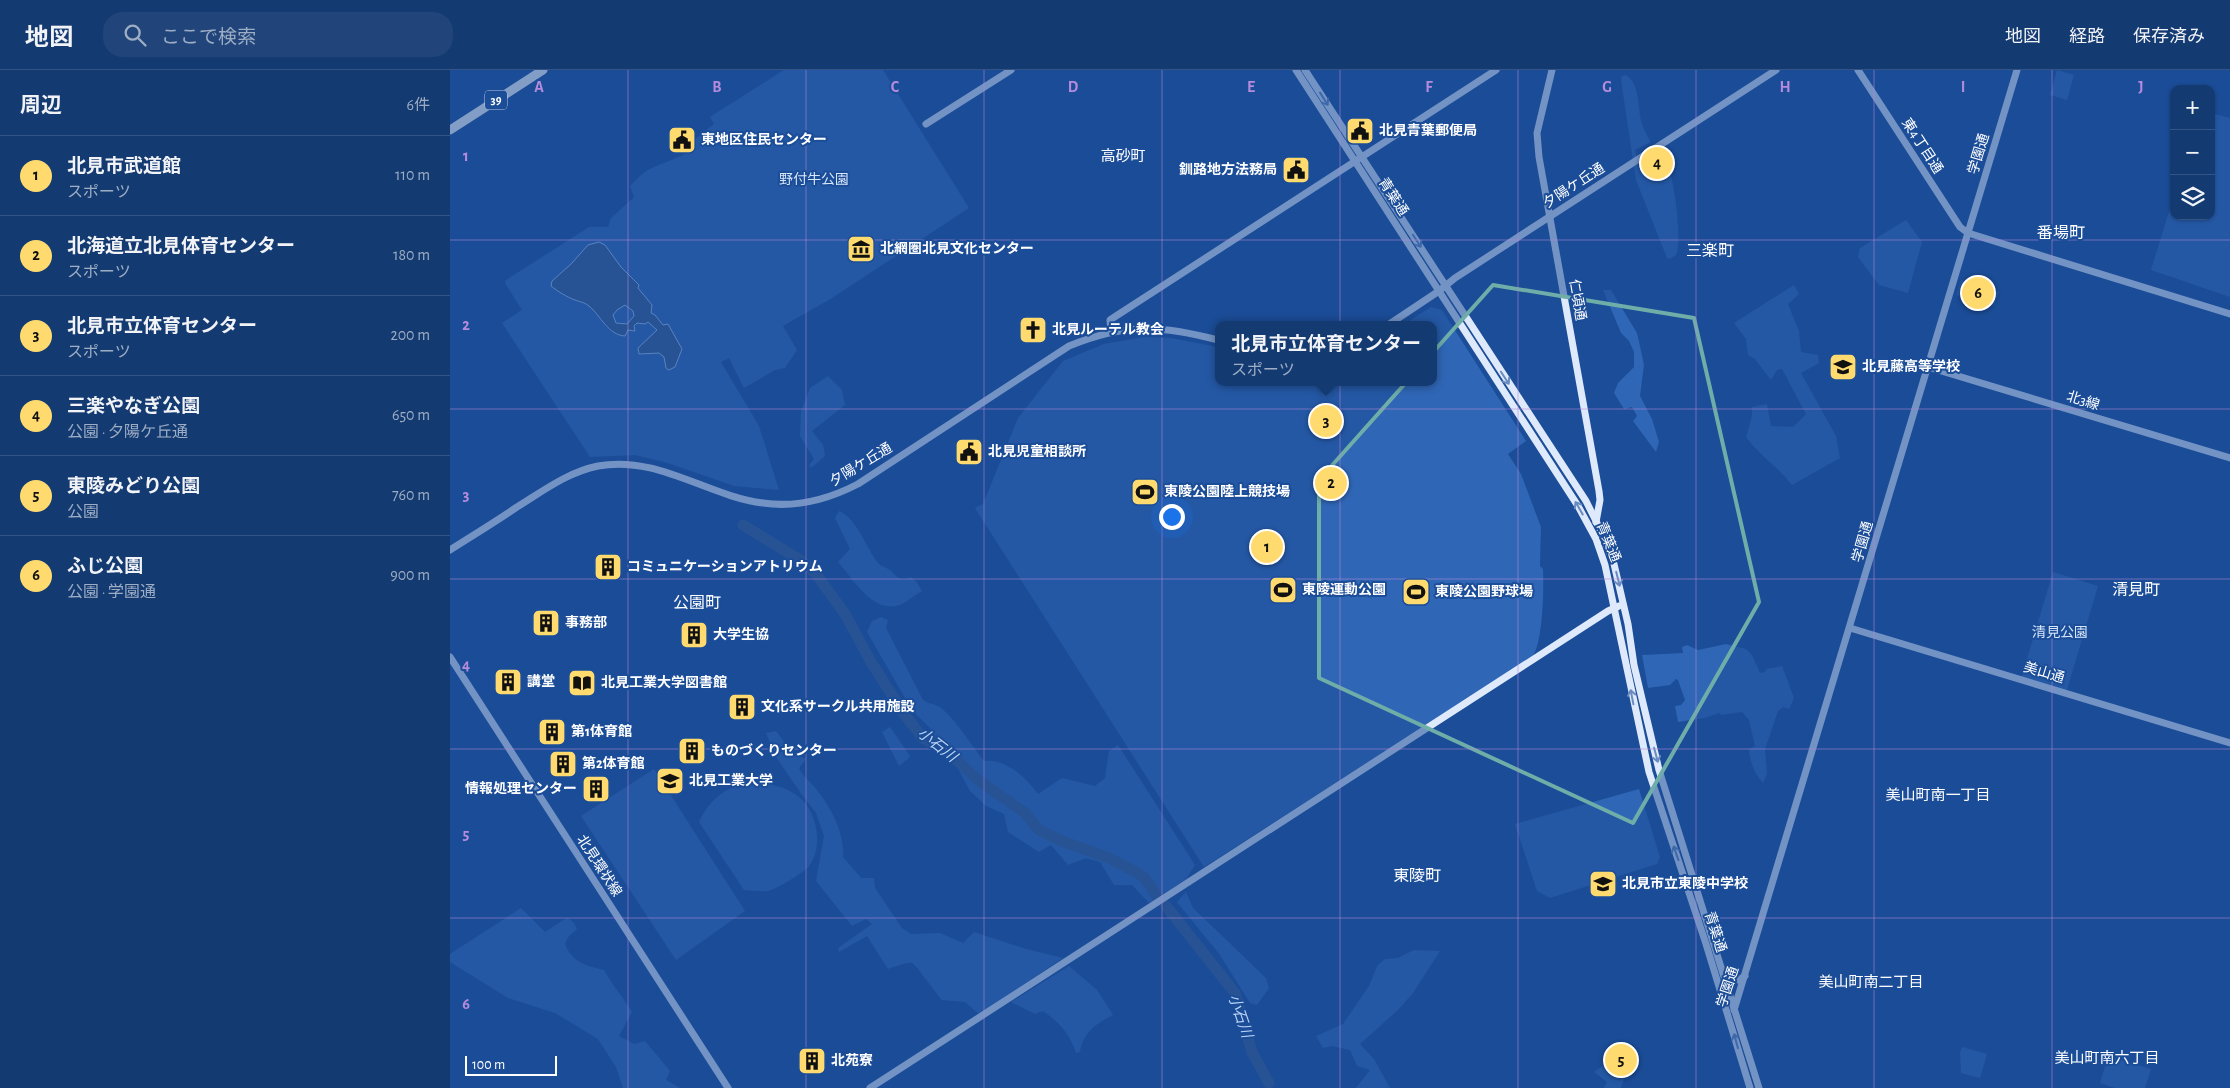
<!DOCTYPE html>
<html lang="ja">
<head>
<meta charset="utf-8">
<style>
	body { margin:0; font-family:"Alegreya Sans","Noto Sans JP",sans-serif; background:#21457a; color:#f1f3f6 }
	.controls { position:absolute; right:15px; top:15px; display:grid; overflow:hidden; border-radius:10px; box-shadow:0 1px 4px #0004 }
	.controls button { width:45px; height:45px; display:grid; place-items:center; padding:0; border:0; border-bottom:1px solid #335484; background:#143a72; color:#f1f3f6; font:25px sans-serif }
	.scale { position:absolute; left:15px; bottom:12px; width:92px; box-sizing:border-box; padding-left:5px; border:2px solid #fff; border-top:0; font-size:14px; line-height:18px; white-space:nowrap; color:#fff; -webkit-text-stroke:4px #1b4d98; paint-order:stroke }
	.you { position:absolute; left:721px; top:446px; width:18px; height:18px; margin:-12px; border:4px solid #fff; border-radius:50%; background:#1a73e8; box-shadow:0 0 0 8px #1a73e833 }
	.badge { display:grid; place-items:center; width:32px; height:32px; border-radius:50%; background:#ffdb6f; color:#111; font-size:16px; font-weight:700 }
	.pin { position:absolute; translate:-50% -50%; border:2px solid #fff; box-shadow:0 1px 5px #0006 }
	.popup { position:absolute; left:765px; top:251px; width:222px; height:65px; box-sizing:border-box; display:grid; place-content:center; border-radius:10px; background:#143a72; filter:drop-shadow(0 1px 4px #0005); font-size:16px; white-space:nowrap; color:#9dadc4 }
	.popup b { font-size:19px; color:#f1f3f6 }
	.popup::after { content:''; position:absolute; left:50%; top:100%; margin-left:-10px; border:10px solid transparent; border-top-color:#143a72 }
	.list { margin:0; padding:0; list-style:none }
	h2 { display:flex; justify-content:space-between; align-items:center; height:65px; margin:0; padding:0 20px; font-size:21px }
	h2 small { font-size:16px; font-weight:400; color:#9dadc4 }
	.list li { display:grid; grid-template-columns:32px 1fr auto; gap:15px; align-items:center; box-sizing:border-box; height:80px; padding:0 20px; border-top:1px solid #335484 }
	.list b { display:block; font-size:19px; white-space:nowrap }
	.list p { margin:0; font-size:16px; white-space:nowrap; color:#9dadc4 }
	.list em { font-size:16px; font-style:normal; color:#9dadc4 }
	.icon { flex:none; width:28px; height:28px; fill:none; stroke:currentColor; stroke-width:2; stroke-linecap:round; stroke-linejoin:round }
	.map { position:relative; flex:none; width:1780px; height:1018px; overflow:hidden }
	header { display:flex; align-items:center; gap:30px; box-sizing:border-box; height:70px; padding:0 25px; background:#143a72; border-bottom:1px solid #335484 }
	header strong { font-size:24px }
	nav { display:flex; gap:28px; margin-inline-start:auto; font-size:18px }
	.search { width:350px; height:45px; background:#21457a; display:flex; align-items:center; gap:12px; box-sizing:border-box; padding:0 18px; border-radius:20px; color:#9dadc4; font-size:19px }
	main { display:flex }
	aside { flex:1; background:#143a72 }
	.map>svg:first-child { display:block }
	.green { fill:#2f66b5 }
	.water { fill:#375b92; stroke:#a3c5f2; fill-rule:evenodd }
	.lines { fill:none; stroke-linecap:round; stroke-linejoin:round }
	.river { stroke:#375b92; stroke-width:11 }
	.secondary { stroke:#dee9fb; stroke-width:7 }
	.highway { stroke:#fff; stroke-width:9 }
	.oneway { stroke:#698bc0 }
	.marked { fill:none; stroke:#6fada8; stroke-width:4; stroke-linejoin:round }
	.grid { fill:none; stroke:#b68bdc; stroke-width:1; stroke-opacity:0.55 }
	.labels { text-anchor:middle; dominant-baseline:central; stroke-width:4; stroke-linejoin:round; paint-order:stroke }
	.shield { fill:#1b4d98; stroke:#bbcae0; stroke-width:1 }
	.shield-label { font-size:12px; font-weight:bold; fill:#fff }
	.poi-label { font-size:14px; font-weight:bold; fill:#fff; stroke:#1b4d98; text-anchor:start }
	.street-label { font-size:14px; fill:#fff; stroke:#1b4d98 }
	.park-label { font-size:14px; fill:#d7e6fb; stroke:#1b4d98 }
	.neighbourhood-label { font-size:15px; fill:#fff; stroke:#1b4d98 }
	.water-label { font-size:15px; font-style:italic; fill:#bcd5f7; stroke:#1b4d98 }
	.quarter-label { font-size:16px; fill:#fff; stroke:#1b4d98 }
	.grid-label { font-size:16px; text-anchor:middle; font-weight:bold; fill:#b68bdc; stroke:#1b4d98; stroke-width:4; stroke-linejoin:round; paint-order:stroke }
</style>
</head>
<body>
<header>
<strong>地図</strong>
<div class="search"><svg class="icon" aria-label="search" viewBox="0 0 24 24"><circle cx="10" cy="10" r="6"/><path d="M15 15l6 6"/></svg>ここで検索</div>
<nav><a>地図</a><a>経路</a><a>保存済み</a></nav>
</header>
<main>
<aside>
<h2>周辺<small>6件</small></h2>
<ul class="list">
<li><span class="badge">1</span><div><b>北見市武道館</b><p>スポーツ</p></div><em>110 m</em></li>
<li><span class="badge">2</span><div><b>北海道立北見体育センター</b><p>スポーツ</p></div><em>180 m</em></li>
<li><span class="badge">3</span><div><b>北見市立体育センター</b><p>スポーツ</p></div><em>200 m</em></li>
<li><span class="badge">4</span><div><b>三楽やなぎ公園</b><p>公園 · 夕陽ケ丘通</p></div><em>650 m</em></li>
<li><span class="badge">5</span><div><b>東陵みどり公園</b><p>公園</p></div><em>760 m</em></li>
<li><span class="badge">6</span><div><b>ふじ公園</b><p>公園 · 学園通</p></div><em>900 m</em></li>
</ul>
</aside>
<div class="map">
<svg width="1780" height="1018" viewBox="0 0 1780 1018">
	<rect width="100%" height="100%" fill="#1b4d98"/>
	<g class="green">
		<path d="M334,0H433L519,138L382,228L333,256L347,280L335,298L325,300L294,318L279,288L271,292L309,356L329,420L284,416L218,393L185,385L140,387L52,253L72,240L55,213L56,210L139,157H158L161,148L184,127L180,116C186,110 194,101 202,98C217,91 234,87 246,76L245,69L264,54L260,47Z"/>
		<polygon points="1607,0 1624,5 1617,30 1600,25"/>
		<path d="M1175,5C1191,12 1187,39 1192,54C1194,60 1197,66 1201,72L1185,80L1189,99L1210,86C1213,92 1217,97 1220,103C1225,117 1232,172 1226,185L1220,189L1217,188L1186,110L1171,10L1172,6Z"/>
		<polygon points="1761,43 1780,48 1780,227 1701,200 1724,125 1724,146 1761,146"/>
		<polygon points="1456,150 1472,172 1458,223 1429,215 1408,187 1410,178"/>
		<polygon points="1511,210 1549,222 1544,236 1506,225"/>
		<path d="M1344,215L1349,224L1338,234L1349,261L1351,282L1368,285L1369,293L1351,303L1386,366L1390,388L1342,415C1328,397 1309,385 1296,367L1302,346V337L1317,334L1321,356L1343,357L1356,344L1332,299L1327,300L1321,310L1305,289L1298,285L1296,269L1284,253Z"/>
		<polygon points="1153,220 1161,220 1187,263 1190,276 1194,295 1190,326 1202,349 1209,372 1206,382 1183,351 1187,346 1182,337 1174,339 1164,323 1168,313 1184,297 1184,282 1179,271 1171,263"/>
		<path d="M981,237L992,240L1076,371L1058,384L1071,404L1091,457L1090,496L1093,499C1094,518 1093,574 1082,587L754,797L525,438L533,434L568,348L613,291L654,274L694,267L721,268L768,277V312H984V255H953Z"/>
		<polygon points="378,306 392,320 395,335 362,361 373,375 375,386 361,398 359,395 364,389 350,366 351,341 360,318"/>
		<path d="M389,441C407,448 416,478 428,493C431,497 437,497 441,501C447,507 451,512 460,507L466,511L472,521C465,525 459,530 452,534C424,546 404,510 388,492L400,479L385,448Z"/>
		<polygon points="1603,502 1648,516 1616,623 1571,609"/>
		<path d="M431,547L438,550L436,558L473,630C479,634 486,634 491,638C508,652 520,674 534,691C556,689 575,706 588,724L612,708L645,716L655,708L659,681L668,675L745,795L736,809L699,833L682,815H664L650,792L636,788L618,795L601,775L589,782L558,762L554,744L536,736L520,721L504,691L490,676L480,658L462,640L417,562L422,551Z"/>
		<path d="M1276,574L1296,579L1302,585L1310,603L1315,602L1316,599L1332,596L1344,628L1339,639L1333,637L1328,641L1315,679L1317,704L1313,713C1304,703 1300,692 1299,679L1305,676L1299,650L1292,642L1271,645L1270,643L1254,648L1228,652L1225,636L1231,635L1235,630L1228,610L1226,609L1220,615L1198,618L1192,585L1233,583L1232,577L1237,575L1248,580Z"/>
		<polygon points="440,657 460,686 459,688 449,696 432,662"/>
		<path d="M326,661L342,682L356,689L349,698C353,707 360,711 366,719C381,737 395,764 393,787L411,808H424L425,818L452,858L461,864L490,863L513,873L524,862L576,879L613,888L529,944L515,932L492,930C487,925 465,893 462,893C455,892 445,897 438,899L417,866L389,882L388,878L422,854L416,849L402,856L366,811L374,766L366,743L352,725L326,687L316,663Z"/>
		<polygon points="204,699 295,841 226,890 131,746"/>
		<path d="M305,711C318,714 333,716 345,724C366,737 375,775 359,796C353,803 330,817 321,820C313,823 302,820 294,820L249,752C260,728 278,715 305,711Z"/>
		<polygon points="1189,719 1210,787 1207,794 1100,828 1087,821 1065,754"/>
		<polygon points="736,822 743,838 816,908 819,918 807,935 800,933 770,885 727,832"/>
		<path d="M71,838L95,862L115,849L118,848L124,853L127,859L119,866L115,873C120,891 136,896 154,900C162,915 173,927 182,942L169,966L184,974L195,971L220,1001L216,1010L230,1018H173L166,997L148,969L105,943L58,928L0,892V884Z"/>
		<polygon points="964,880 990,881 963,923 948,940 910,974 924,989 940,1018 906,1018 920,1000 907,996 900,980 882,976 873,978 866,966 893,954 919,916 927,896 935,889 948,888"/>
		<path d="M619,896L647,920L663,945C646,954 633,962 630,982L626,983C620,964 609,952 593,941L585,944L561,932Z"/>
		<polygon points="1184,977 1171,1018 1154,1018 1157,1012 1144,1002 1179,978"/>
		<polygon points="1512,977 1537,984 1530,1008 1511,1003 1510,983"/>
		<polygon points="1658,986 1701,999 1695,1018 1665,1018 1650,1013"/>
	</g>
	<path class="water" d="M149,172L155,175L171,197L189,215L188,218L202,235L201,243L205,245L213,255L218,254L232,279L225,297L219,300L216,298L214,287L209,283L189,284L188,278L207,260L198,252L195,254L187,253L184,256L185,261L178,260L175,266C158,265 151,246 139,236C134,232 130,232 125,230C117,227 107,221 101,216L102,211L121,194L138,175ZM175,235L183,241L184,246L177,254L166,253L163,245L167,240Z"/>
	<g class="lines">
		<g class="river">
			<polyline points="293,455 350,490 366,504 395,544 421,592 454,644 473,668 501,685 528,710 575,743 589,760 612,771 659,788 684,801 695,808 706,825"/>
			<polyline points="716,836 785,923 802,982 819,1013"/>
		</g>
		<g class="secondary">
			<polyline points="846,0 1128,436 1146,469 1155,495 1199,702 1256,874 1300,1018"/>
			<polyline points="855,0 1136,431 1153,465 1164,494 1178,554 1184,595 1209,700 1309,1018"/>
			<polyline points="1102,0 1087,63 1089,87 1149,421 1150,430 1146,452"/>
			<polyline points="1408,0 1510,157 1518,163 1780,244"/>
			<polyline points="476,54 561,0"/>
			<polyline points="938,255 989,221 1005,208 1326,0"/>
			<polyline points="661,261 660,250 666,246 1046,0"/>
			<polyline points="1478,297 1780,388"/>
			<path d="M0,480C22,466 45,452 67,437C93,421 118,402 148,396C208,385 257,426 313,433C347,438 379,429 408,414L619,276C675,253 711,255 768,270"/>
			<polyline points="1400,558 1780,673"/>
			<polyline points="0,587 278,1018"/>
			<polyline points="1275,908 1289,910 1295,906"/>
			<polyline points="1284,940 1567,0"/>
			<polyline points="420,1018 1158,541 1169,536"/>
		</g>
		<polyline class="highway" points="0,60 93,0"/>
	</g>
	<defs><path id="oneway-shaft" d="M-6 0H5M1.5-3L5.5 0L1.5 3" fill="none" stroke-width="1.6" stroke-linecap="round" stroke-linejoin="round" transform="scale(1.25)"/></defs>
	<g class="oneway">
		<use href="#oneway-shaft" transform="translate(874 29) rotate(58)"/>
		<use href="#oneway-shaft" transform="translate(967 171) rotate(57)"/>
		<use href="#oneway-shaft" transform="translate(1055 308) rotate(57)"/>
		<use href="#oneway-shaft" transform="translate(1129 438) rotate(-120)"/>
		<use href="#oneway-shaft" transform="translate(1168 509) rotate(76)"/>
		<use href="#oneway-shaft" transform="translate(1182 627) rotate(-101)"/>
		<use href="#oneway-shaft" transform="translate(1206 685) rotate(75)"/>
		<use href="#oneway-shaft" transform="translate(1226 783) rotate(-109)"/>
		<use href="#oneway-shaft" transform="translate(1286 971) rotate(-105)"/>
	</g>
	<path d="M0 0H1780V1018H0ZM1043,215L1244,248L1309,532L1183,753L869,608V410Z" fill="#1b4d98" fill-opacity=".55" fill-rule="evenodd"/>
	<path class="marked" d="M1043,215L1244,248L1309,532L1183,753L869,608V410Z"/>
	<path class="grid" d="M178,0V1018M356,0V1018M534,0V1018M712,0V1018M890,0V1018M1068,0V1018M1246,0V1018M1424,0V1018M1602,0V1018M0,170H1780M0,339H1780M0,509H1780M0,679H1780M0,848H1780"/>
	<defs>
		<symbol id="civic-square" viewBox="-11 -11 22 22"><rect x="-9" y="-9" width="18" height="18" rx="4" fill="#ffdb6f" stroke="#1b4d98"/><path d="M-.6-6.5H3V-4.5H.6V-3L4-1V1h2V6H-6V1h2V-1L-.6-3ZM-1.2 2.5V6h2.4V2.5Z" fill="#111"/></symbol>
		<symbol id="museum-square" viewBox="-11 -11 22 22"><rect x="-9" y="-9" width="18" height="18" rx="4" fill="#ffdb6f" stroke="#1b4d98"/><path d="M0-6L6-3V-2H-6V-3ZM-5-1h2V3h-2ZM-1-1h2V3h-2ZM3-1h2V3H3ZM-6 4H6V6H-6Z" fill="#111"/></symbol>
		<symbol id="church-square" viewBox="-11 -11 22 22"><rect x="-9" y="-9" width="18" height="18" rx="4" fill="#ffdb6f" stroke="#1b4d98"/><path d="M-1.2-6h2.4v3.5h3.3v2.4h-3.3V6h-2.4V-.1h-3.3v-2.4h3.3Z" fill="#111"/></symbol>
		<symbol id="school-square" viewBox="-11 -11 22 22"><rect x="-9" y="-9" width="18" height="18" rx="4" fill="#ffdb6f" stroke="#1b4d98"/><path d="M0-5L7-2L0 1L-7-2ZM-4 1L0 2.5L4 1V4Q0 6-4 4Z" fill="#111"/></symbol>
		<symbol id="stadium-square" viewBox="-11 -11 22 22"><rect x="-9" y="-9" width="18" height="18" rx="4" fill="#ffdb6f" stroke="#1b4d98"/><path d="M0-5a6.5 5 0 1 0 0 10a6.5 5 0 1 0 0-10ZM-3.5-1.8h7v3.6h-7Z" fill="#111"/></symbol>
		<symbol id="building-square" viewBox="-11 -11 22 22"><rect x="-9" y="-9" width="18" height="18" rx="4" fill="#ffdb6f" stroke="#1b4d98"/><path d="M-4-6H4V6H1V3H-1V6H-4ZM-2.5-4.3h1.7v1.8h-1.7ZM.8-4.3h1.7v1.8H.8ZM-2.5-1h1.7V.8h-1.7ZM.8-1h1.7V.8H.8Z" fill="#111"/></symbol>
		<symbol id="library-square" viewBox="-11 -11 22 22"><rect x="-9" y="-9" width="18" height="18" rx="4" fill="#ffdb6f" stroke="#1b4d98"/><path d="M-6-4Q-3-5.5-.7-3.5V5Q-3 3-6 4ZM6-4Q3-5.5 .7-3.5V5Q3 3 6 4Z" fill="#111"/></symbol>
		<symbol id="university-square" viewBox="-11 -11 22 22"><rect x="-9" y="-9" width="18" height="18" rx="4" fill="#ffdb6f" stroke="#1b4d98"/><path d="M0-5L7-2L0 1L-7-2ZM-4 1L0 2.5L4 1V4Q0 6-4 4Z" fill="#111"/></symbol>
	</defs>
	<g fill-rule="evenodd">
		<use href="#civic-square" x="894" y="45" width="32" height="32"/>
		<use href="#civic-square" x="216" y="54" width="32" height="32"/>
		<use href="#civic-square" x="830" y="84" width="32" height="32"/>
		<use href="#museum-square" x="395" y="163" width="32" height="32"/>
		<use href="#church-square" x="567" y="244" width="32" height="32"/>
		<use href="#school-square" x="1377" y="281" width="32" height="32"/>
		<use href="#civic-square" x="503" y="366" width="32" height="32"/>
		<use href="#stadium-square" x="679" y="406" width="32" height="32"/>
		<use href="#building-square" x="142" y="481" width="32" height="32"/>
		<use href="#stadium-square" x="817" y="504" width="32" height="32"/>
		<use href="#stadium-square" x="950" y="506" width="32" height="32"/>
		<use href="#building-square" x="80" y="537" width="32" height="32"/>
		<use href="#building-square" x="228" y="549" width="32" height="32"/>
		<use href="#building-square" x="42" y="596" width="32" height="32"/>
		<use href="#library-square" x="116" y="597" width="32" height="32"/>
		<use href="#building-square" x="276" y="621" width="32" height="32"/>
		<use href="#building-square" x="86" y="646" width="32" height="32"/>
		<use href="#building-square" x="226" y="665" width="32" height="32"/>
		<use href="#building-square" x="97" y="678" width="32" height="32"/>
		<use href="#university-square" x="204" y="695" width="32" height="32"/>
		<use href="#building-square" x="130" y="703" width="32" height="32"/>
		<use href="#school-square" x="1137" y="798" width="32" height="32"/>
		<use href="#building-square" x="346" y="975" width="32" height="32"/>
	</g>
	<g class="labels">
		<rect class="shield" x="35" y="20.5" width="22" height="19" rx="4"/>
		<g class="shield-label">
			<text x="46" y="30">39</text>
		</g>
		<g class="poi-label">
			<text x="929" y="61">北見青葉郵便局</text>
			<text x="251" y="70">東地区住民センター</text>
			<text x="827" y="100" text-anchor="end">釧路地方法務局</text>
			<text x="430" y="179">北網圏北見文化センター</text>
			<text x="602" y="260">北見ルーテル教会</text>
			<text x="1412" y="297">北見藤高等学校</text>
			<text x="538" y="382">北見児童相談所</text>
			<text x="714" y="422">東陵公園陸上競技場</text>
			<text x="177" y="497">コミュニケーションアトリウム</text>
			<text x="852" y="520">東陵運動公園</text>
			<text x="985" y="522">東陵公園野球場</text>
			<text x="115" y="553">事務部</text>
			<text x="263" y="565">大学生協</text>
			<text x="77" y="612">講堂</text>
			<text x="151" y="613">北見工業大学図書館</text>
			<text x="311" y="637">文化系サークル共用施設</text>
			<text x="121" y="662">第1体育館</text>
			<text x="261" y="681">ものづくりセンター</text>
			<text x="132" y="694">第2体育館</text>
			<text x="239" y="711">北見工業大学</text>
			<text x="127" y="719" text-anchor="end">情報処理センター</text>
			<text x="1172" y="814">北見市立東陵中学校</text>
			<text x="381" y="991">北苑寮</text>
		</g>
		<g class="street-label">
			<text transform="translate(1472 76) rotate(57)">東4丁目通</text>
			<text transform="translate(1529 84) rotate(-73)">学園通</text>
			<text transform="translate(1124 116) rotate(-33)">夕陽ケ丘通</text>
			<text transform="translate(943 127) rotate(57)">青葉通</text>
			<text transform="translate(1127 230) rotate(80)">仁頃通</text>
			<text transform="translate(1633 331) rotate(17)">北3線</text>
			<text transform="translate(411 395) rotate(-31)">夕陽ケ丘通</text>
			<text transform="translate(1158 472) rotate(68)">青葉通</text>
			<text transform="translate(1413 472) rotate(-74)">学園通</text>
			<text transform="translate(1594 603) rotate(17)">美山通</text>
			<text transform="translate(149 796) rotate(57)">北見環状線</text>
			<text transform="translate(1265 862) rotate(72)">青葉通</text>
			<text transform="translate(1278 917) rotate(-72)">学園通</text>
		</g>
		<g class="park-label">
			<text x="364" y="110">野付牛公園</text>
			<text x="1610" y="563">清見公園</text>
		</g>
		<g class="neighbourhood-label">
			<text x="673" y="86">高砂町</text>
			<text x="1488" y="725">美山町南一丁目</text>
			<text x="1421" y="912">美山町南二丁目</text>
			<text x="1657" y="988">美山町南六丁目</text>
		</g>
		<g class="water-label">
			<text transform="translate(487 675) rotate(38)">小石川</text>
			<text transform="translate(790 946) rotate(71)">小石川</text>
		</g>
		<g class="quarter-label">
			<text x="1611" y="163">番場町</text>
			<text x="1260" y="181">三楽町</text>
			<text x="1686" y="520">清見町</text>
			<text x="247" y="533">公園町</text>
			<text x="967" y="806">東陵町</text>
		</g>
	</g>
	<g class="grid-label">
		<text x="89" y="22">A</text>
		<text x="267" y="22">B</text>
		<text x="445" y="22">C</text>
		<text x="623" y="22">D</text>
		<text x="801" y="22">E</text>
		<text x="979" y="22">F</text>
		<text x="1157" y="22">G</text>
		<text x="1335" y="22">H</text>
		<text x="1513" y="22">I</text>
		<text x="1691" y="22">J</text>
		<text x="16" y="91">1</text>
		<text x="16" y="260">2</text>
		<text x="16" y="430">3</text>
		<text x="16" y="600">4</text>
		<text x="16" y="769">5</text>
		<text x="16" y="939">6</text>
	</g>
</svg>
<div class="controls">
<button>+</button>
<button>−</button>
<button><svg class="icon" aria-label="layers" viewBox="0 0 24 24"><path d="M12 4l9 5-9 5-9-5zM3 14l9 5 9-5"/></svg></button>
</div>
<div class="scale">100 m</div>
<div class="you"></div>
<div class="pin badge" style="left:817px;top:477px">1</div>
<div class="pin badge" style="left:881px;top:413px">2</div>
<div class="pin badge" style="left:876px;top:351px">3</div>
<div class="popup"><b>北見市立体育センター</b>スポーツ</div>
<div class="pin badge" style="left:1207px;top:93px">4</div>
<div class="pin badge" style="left:1171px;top:990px">5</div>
<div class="pin badge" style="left:1528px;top:223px">6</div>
</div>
</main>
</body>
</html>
